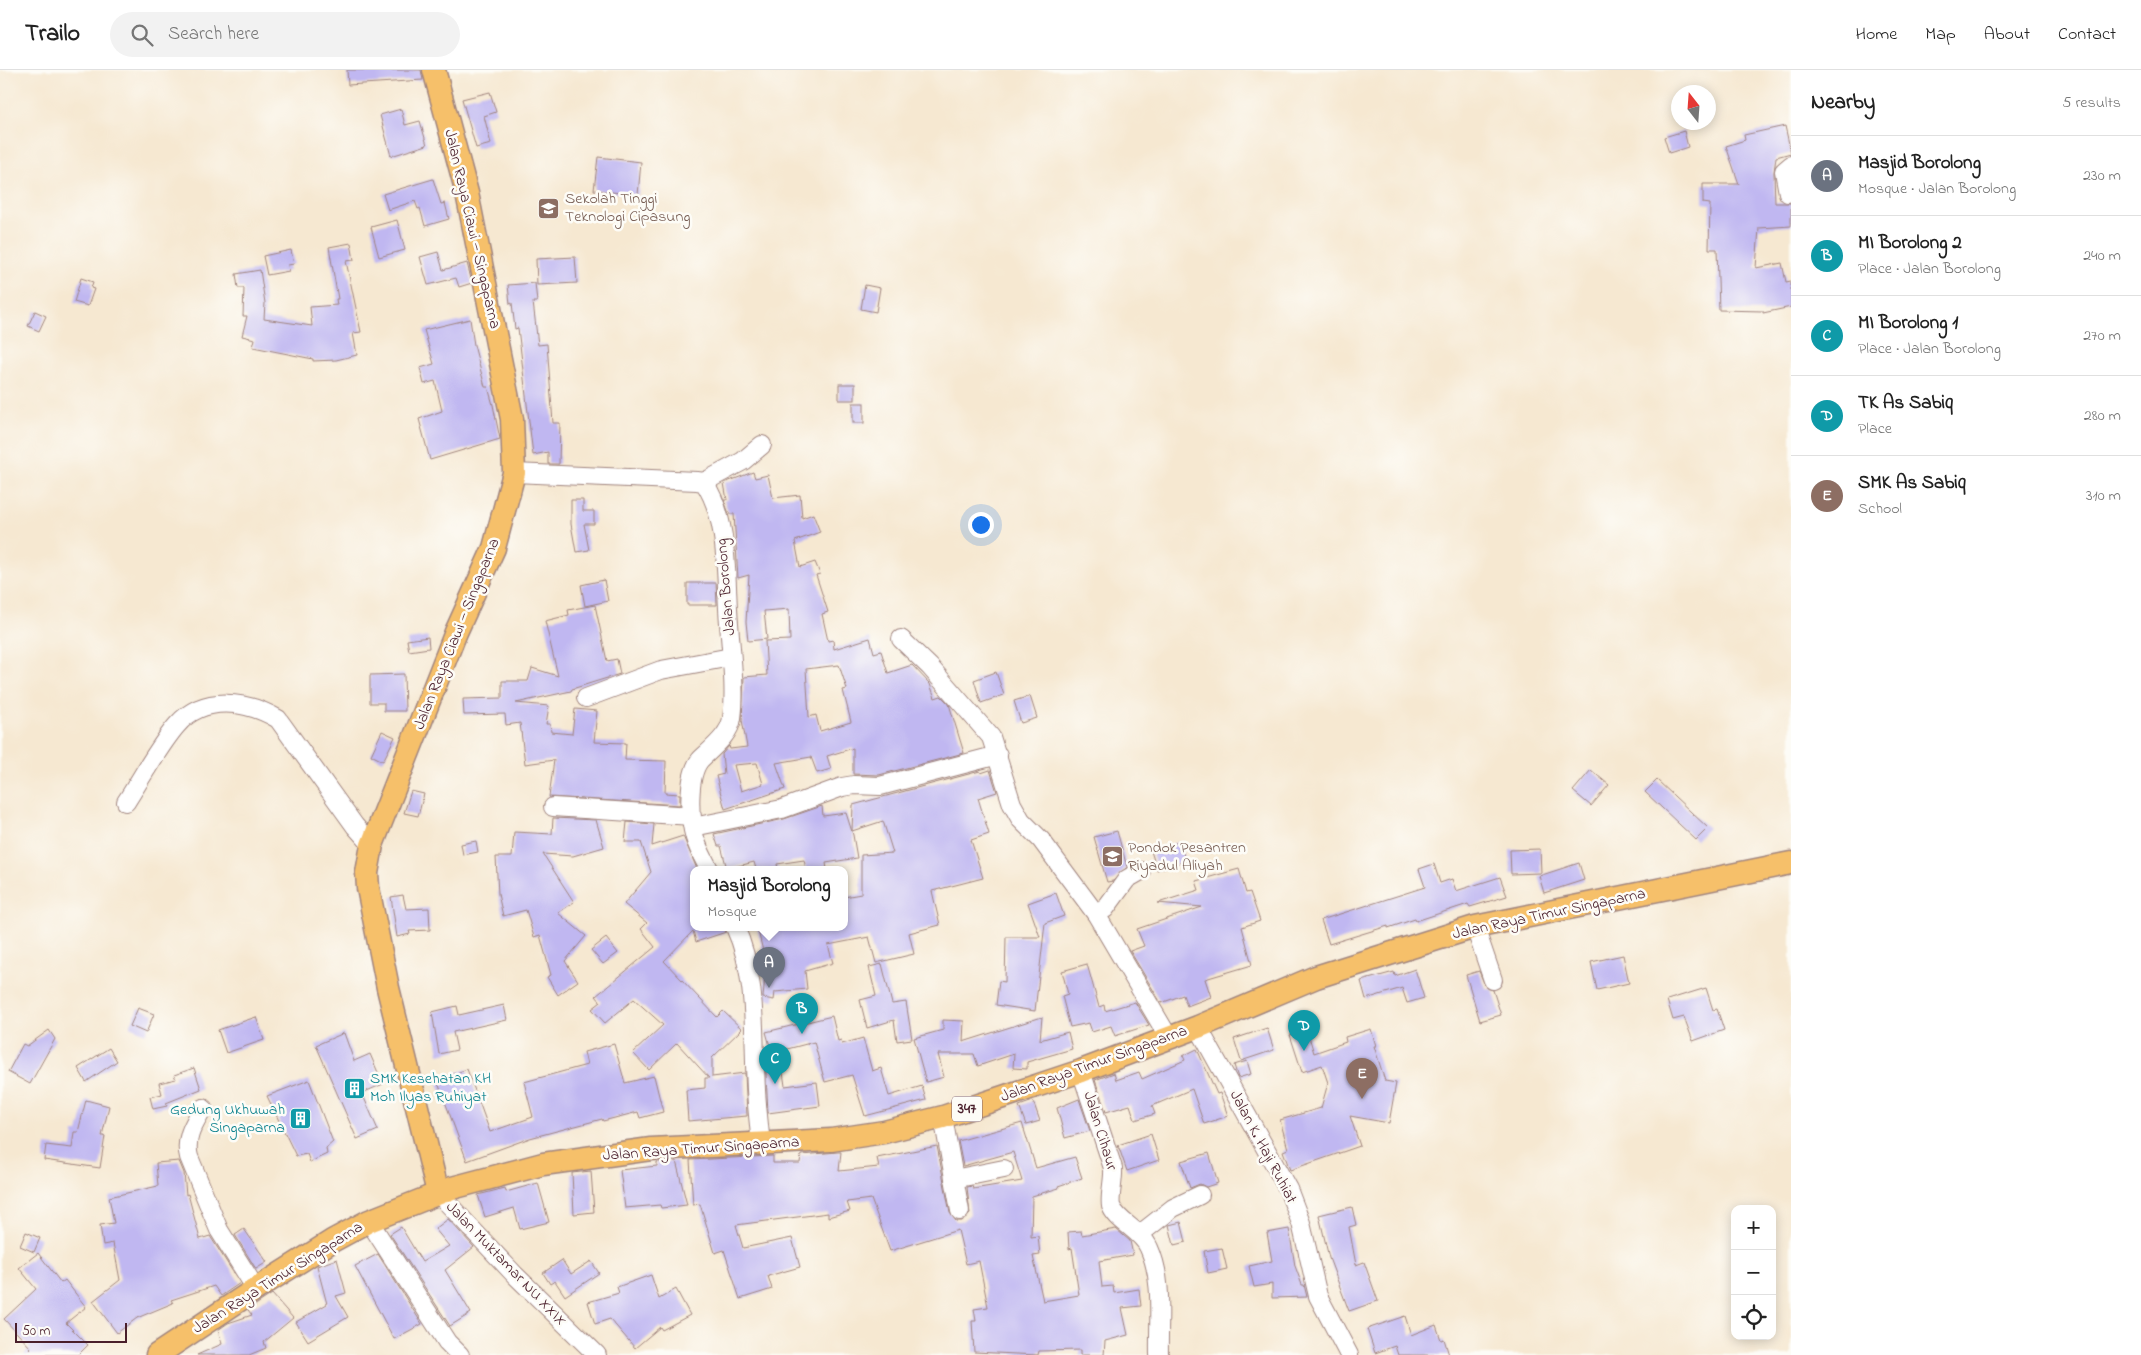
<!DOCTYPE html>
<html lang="en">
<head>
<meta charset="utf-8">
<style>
	body { margin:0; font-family:"Indie Flower",sans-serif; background:#f2f2f2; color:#222 }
	.controls { position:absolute; right:15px; bottom:15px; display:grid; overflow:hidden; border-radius:10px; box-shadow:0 2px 12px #0003 }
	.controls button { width:45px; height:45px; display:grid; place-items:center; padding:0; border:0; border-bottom:1px solid #e0e0e0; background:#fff; color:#222; font:25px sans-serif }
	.compass { position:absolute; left:1671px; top:15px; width:45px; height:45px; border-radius:50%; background:#fff; box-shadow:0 2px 12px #0003; rotate:343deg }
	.scale { position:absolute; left:15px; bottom:12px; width:112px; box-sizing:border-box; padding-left:5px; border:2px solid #4a1f2b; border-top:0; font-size:14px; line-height:18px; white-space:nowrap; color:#4a1f2b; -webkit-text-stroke:4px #fdfcf7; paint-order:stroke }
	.you { position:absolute; left:980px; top:454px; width:18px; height:18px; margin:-12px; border:4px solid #fff; border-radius:50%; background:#1a73e8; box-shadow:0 0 0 8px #1a73e833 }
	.badge { display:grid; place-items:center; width:32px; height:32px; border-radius:50%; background:#db2777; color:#fff; font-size:16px; font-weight:700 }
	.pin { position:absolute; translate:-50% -41px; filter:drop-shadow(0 1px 2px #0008) }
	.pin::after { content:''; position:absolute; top:26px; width:18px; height:15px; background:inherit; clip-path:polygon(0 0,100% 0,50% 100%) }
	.popup { position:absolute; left:690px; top:796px; width:158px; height:65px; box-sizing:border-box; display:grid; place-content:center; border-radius:10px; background:#fff; filter:drop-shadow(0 1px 4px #0005); font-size:16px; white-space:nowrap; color:#767676 }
	.popup b { font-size:19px; color:#222 }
	.popup::after { content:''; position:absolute; left:50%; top:100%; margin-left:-10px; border:10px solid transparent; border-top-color:#fff }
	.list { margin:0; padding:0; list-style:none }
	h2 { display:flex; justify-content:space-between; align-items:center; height:65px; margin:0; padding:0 20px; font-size:21px }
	h2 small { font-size:16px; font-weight:400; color:#767676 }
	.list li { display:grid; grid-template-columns:32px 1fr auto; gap:15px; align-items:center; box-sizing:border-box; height:80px; padding:0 20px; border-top:1px solid #e0e0e0 }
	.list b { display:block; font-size:19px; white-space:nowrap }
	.list p { margin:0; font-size:16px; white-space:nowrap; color:#767676 }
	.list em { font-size:16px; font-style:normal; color:#767676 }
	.icon { flex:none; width:28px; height:28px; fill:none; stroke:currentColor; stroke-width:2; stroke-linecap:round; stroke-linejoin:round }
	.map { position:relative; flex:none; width:1791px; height:1285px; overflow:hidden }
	header { display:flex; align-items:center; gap:30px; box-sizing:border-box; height:70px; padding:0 25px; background:#fff; border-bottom:1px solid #e0e0e0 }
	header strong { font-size:24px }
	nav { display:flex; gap:28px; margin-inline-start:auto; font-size:18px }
	.search { width:350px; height:45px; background:#f2f2f2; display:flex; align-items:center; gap:12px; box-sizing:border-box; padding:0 18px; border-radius:28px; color:#767676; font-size:19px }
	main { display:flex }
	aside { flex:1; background:#fff }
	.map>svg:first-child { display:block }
	.building { fill:#c0b7f1; fill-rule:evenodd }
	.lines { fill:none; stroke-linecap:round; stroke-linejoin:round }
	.minor-casing { stroke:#a0847e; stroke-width:20 }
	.major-casing { stroke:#a0847e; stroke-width:25 }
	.minor { stroke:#fff; stroke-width:18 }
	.major { stroke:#f6c06b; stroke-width:22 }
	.labels { text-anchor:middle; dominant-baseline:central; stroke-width:5; stroke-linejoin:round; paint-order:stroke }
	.shield { fill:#fdfcf7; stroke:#806168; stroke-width:1 }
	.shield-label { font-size:15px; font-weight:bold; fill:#4a1f2b }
	.education-label { font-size:16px; fill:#785e54; stroke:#fdfcf7; text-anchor:start }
	.street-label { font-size:16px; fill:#4a1f2b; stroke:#fdfcf7 }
	.culture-label { font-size:16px; fill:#0d838f; stroke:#fdfcf7; text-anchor:start }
</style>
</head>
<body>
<header>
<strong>Trailo</strong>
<div class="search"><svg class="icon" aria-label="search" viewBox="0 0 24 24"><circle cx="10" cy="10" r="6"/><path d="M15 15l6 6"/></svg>Search here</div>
<nav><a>Home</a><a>Map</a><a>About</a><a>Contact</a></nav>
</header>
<main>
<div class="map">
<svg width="1791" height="1285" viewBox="0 0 1791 1285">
	<rect width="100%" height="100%" fill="#fdfcf7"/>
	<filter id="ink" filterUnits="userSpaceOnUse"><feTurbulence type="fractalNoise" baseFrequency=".02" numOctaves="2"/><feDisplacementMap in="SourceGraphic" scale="10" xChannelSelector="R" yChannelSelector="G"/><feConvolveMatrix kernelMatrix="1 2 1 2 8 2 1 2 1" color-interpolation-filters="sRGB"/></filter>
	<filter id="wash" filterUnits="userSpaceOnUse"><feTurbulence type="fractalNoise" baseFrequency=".0096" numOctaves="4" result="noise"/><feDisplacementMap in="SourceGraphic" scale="20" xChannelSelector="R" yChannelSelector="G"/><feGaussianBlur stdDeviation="1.12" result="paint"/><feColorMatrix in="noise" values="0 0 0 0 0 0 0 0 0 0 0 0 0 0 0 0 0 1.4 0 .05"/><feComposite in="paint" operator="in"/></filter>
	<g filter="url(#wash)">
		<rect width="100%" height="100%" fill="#f6e8d1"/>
		<g id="blocks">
			<g class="building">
				<polygon points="347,0 421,0 423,10 348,15"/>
				<polygon points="490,22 496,42 484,46 491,74 476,78 462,29"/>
				<polygon points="401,39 405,55 420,51 427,75 391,86 380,45"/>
				<polygon points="1785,56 1791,83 1776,87 1774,102 1775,133 1791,133 1791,156 1759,158 1756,198 1782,193 1786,212 1791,211 1791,237 1763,243 1763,241 1719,240 1717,179 1709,179 1710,134 1703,133 1703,114 1739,114 1726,76 1745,70 1744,65"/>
				<polygon points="1684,61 1688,77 1669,83 1664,67"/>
				<polygon points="598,87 641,92 638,125 594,120"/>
				<polygon points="433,109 441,134 445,133 449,149 425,156 420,138 418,139 415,131 388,140 383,124"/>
				<polygon points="397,150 405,180 379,187 371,157"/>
				<polygon points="351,173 354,190 346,191 361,262 353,263 357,285 336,290 313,291 313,289 253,277 255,269 242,266 247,246 243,246 244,218 238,218 236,204 260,200 265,233 264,249 312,256 310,237 337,235 336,229 338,229 329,177"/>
				<polygon points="291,180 294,194 288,195 289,201 267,205 263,186"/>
				<polygon points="438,182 443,200 467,193 472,213 459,217 456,208 428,215 420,187"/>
				<polygon points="575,187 577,213 537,215 536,189"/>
				<polygon points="81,208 93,212 91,218 94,219 88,236 74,232"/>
				<polygon points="535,213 537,232 533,232 538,275 547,274 553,353 560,353 559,394 548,394 548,382 533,385 518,258 515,259 512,233 510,234 508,215"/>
				<polygon points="865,215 880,218 876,242 861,239"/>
				<polygon points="35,241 46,246 39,261 28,256"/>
				<polygon points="470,249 474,275 485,317 488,317 493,335 500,369 430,390 419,349 442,341 435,311 424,314 420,298 434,294 424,260"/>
				<rect x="839" y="314" width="16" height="16"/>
				<rect x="853" y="333" width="11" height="20"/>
				<path d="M753,402L755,408L768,405L773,428L800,425L802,448L813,444L820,462L795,471L800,497L815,492L820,504L816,505L828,542L822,544L828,571L833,570L834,579L870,568L874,583L881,581L888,603L912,595L930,614L935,628L941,626L949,634L964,683L879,705L853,704V678L827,686L831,699L817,703L811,687L776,693L785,719L725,739L716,706L724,704L722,684L729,676L730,679L747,677L742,650L744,607L767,605L765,571L790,570L789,539L764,541L767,569L748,571L746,552L749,505L738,508L734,444H729L724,430H727L724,413ZM839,595L847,619L843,620L851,652L820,661L816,645L809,647L806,599ZM757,693L763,714L741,721L734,695Z"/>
				<polygon points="571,430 583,430 583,441 594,441 594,454 584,454 589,480 576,482 571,454"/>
				<polygon points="604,510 608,531 585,536 581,515"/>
				<polygon points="687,513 716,513 717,535 687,535"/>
				<polygon points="595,535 607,591 617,589 620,604 572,619 571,621 516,633 549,636 546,654 550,654 551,662 572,664 575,639 597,641 594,672 626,673 625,690 666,691 665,723 680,724 680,735 549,727 554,690 525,694 520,653 506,655 505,644 464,645 463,629 502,628 502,611 528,611 532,598 558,606 545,551 569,545 568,540"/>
				<polygon points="428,567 429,578 409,581 407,570"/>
				<polygon points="996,602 1004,625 981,633 974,610"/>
				<polygon points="404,604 405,641 384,641 384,633 370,633 370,605"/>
				<polygon points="1030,626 1037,648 1021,653 1014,631"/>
				<polygon points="382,661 395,667 383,691 371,685"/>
				<polygon points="990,700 997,722 978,728 989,764 971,770 983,808 932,821 940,855 909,863 914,884 876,893 869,867 828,875 833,893 805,901 807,919 775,922 774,930 763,928 766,893 757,857 844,857 844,827 861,824 861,785 893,783 883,751 852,761 853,735 980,701 981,703"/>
				<polygon points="1591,700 1609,715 1591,736 1573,721"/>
				<polygon points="1657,710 1708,758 1696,770 1645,722"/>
				<polygon points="411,721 424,724 418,746 404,743"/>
				<polygon points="822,736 823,746 846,743 853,765 857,788 826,793 827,799 806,799 804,790 777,794 778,799 756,799 754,792 727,799 721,776 718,776 714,764 784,749"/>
				<polygon points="553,748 596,750 604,777 573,786 543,784 574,832 558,843 586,866 565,891 578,911 558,925 547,907 551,905 540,865 534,867 526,840 503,846 498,824 496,787 512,787 514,762 552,764"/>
				<polygon points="627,752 654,754 652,776 683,766 697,799 694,799 694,857 725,857 726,862 696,872 693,861 664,891 717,947 723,941 742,959 712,988 712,1007 745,1003 747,1046 688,1051 686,1020 705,1018 705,1008 709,1008 677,973 649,1000 633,983 663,955 634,929 605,953 592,939 601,932 596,926 655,877 641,859 647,853 624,834 651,802 641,772 625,772"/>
				<polygon points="1117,761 1127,797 1113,811 1107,812 1094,767"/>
				<polygon points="476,771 478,782 463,785 461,774"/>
				<polygon points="1179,772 1186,791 1157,800 1151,781"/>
				<polygon points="1540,779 1541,803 1511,804 1510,780"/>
				<polygon points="1579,793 1584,810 1544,823 1539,806"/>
				<polygon points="1434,794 1440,813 1452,809 1456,821 1500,807 1507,826 1470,837 1468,834 1416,851 1415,849 1388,858 1388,856 1329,874 1321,850 1425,817 1419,799"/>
				<polygon points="1239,799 1246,823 1250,822 1260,851 1242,857 1252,895 1205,909 1211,927 1187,936 1183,925 1161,933 1130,881 1144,876 1137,859 1202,837 1158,833 1199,820 1196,811"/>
				<polygon points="1056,823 1064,846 1045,853 1035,941 996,935 999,911 1005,912 1006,867 1040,867 1028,833"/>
				<polygon points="403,825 406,839 429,838 430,860 409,861 410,864 397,867 391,827"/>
				<polygon points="606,868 618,883 603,894 591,880"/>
				<polygon points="1623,885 1629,913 1597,920 1591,892"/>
				<polygon points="882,894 892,934 906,932 912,969 897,971 894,950 867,958 860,930 876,926 869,897"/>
				<polygon points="1087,894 1099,937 1104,935 1105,941 1135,932 1149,955 1115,966 1111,956 1092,962 1089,953 1070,957 1062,926 1068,924 1062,901"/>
				<polygon points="1415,899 1424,928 1407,933 1402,918 1366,929 1361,911 1394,902 1395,906"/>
				<polygon points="1479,901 1486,918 1493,920 1501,945 1480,951 1466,905"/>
				<polygon points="1706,918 1713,940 1717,939 1724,960 1693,971 1684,947 1673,950 1667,930"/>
				<polygon points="504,935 507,950 453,962 457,980 439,984 432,942 457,936 459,945"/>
				<polygon points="138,938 154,944 146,963 130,956"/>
				<polygon points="832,946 838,971 841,970 842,974 863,968 872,1001 881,998 889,1026 922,1016 926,1030 865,1046 852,1005 825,1012 814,972 772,983 766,962"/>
				<polygon points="256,947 264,970 226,983 218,960"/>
				<polygon points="1042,947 1040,970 1068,962 1072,979 1027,992 1027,999 1013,998 1014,984 978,996 974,984 938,984 944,1007 926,1012 914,968 943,960 943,950 964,951 963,972"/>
				<polygon points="1267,958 1274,980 1241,991 1234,969"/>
				<polygon points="1371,959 1376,976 1374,976 1385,1011 1396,1013 1389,1053 1350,1046 1360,1076 1290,1100 1283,1081 1288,1079 1280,1050 1321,1038 1328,1013 1322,995 1302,1002 1290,965 1307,960 1314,983 1346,972 1345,967"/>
				<polygon points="49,960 55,969 30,1014 8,1002 23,974 27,976"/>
				<polygon points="344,963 354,991 370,984 383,1014 362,1023 378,1060 357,1069 316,975"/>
				<polygon points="614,974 625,1013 654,1006 663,1042 640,1048 638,1042 603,1051 602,1049 530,1068 467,1091 437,1010 467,999 490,1062 533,1047 524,1012 587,995 584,982"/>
				<polygon points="109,978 117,991 86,1012 78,998"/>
				<polygon points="1197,979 1217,1024 1220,1023 1228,1046 1204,1054 1192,1019 1152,1036 1155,1044 1135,1050 1130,1035 1106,1042 1095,1010 1114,1003 1116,1010 1139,1002 1142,1009 1185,990 1183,986"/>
				<polygon points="765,984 783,1002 785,1016 817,1012 820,1036 768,1043"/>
				<polygon points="1247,991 1251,1004 1238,1008 1234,995"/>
				<polygon points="194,998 201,1019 166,1033 167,1036 153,1039 150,1027 162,1024 159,1013 176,1009 174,1005"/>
				<polygon points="309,1010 333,1072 326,1078 327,1084 310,1092 307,1084 296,1086 267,1026"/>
				<polygon points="1079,1029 1090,1061 1065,1068 1057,1038"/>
				<polygon points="86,1030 109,1036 102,1066 105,1066 100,1098 44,1090 46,1075 72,1078 74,1062 78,1062"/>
				<polygon points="1033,1031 1040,1051 1026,1055 1019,1036"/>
				<polygon points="1022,1053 1036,1098 1075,1087 1082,1108 1058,1116 1059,1118 1032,1126 1031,1167 1038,1166 1040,1185 1033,1186 1043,1231 1079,1225 1072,1178 1069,1179 1068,1162 1081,1161 1082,1165 1116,1159 1130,1171 1133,1185 1099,1191 1102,1217 1113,1216 1114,1223 1139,1219 1141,1236 1122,1238 1128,1265 1105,1271 1104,1285 1080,1285 1080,1280 1039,1281 1038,1285 974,1282 972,1251 976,1251 974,1239 988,1237 979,1191 966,1194 958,1160 890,1181 871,1129 847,1132 850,1141 828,1147 828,1143 736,1155 743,1178 792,1168 800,1197 768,1206 772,1219 740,1229 724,1180 715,1183 700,1134 693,1135 690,1090 773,1086 773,1093 800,1093 801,1085 838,1082 841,1082 839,1101 879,1097 877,1088 937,1076 950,1143 956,1151 962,1151 970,1144 967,1117 972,1116 973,1119 1022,1111 1013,1082 963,1096 958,1071"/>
				<polygon points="1151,1064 1159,1090 1127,1101 1118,1075"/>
				<polygon points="1209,1083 1218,1113 1206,1117 1200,1114 1190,1118 1181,1091"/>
				<polygon points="179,1091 184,1103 186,1125 188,1124 200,1169 210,1166 240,1213 221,1226 214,1216 171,1230 173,1233 137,1248 117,1263 93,1231 120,1210 113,1173 103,1175 100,1155 114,1153 109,1127 158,1116 156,1093"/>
				<polygon points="676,1091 687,1135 661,1138 660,1135 625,1138 620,1100 657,1096 657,1092"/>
				<polygon points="591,1101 594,1142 574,1144 572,1103"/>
				<polygon points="538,1113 549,1152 520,1159 514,1138 485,1147 478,1125 505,1118 506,1122"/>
				<polygon points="1352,1137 1356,1155 1349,1157 1356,1195 1364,1192 1378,1231 1349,1241 1329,1188 1319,1145"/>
				<polygon points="448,1149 474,1177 445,1200 471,1243 450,1256 390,1164 401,1157 422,1192 449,1176 435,1159"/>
				<polygon points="1181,1152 1186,1172 1174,1175 1169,1155"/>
				<polygon points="244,1159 267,1192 256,1199 235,1165"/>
				<polygon points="1289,1159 1295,1196 1302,1215 1304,1215 1307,1227 1272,1228 1272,1214 1254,1217 1249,1196 1272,1191 1267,1163"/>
				<polygon points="26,1162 40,1168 34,1182 20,1176"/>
				<polygon points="1222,1178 1227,1199 1208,1203 1204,1181"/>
				<polygon points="38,1183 61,1213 65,1210 86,1237 66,1253 88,1275 78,1285 24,1285 31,1278 4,1249 36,1219 19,1198"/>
				<polygon points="378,1184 422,1254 394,1269 355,1196"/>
				<polygon points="337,1189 346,1223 336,1226 348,1247 308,1271 296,1252 327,1234 317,1196"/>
				<polygon points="562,1190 571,1204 591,1191 599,1203 565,1226 555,1211 550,1214 543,1203"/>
				<polygon points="651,1205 659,1229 676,1219 690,1245 662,1260 660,1257 635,1278 610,1249 595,1254 588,1232 619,1223 617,1217"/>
				<polygon points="272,1224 293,1248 264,1272 266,1278 249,1285 197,1285 222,1274 218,1260 228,1253 252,1245 248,1240"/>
				<polygon points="1405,1246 1411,1265 1436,1255 1441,1270 1444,1269 1449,1285 1398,1285 1395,1276 1375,1283 1367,1259"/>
			</g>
		</g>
	</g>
	<g filter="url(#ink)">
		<use href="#blocks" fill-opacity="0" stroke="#a0847e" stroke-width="1"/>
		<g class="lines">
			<defs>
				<g id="minor">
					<polyline points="1788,123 1784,101 1791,95"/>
					<path d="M514,403L697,411L704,412C730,451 725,509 729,553C731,583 736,619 732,648C730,665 711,679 700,690C687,706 689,749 695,768C698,779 704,789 709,799"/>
					<polyline points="704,412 743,391 762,375"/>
					<polyline points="901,569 930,597 991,667 1012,734 1021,750 1041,770 1096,844 1169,968"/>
					<polyline points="586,628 661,600 731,587"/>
					<path d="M126,732C141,709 160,674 177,655C204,624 247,631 278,649L355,756L372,775"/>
					<polyline points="553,737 692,746"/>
					<polyline points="693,757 782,739 842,717 854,715 880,716 998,685"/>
					<polyline points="1096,844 1105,839 1127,809 1141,801"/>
					<path d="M735,857C758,907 753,967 756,1020C757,1038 759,1056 761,1074"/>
					<polyline points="1475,857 1493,910"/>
					<polyline points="1198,957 1288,1119 1301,1153 1318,1226 1349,1285"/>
					<path d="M1081,1001L1113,1098C1114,1110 1109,1127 1111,1136C1116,1151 1142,1161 1149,1178C1164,1211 1158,1251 1159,1285"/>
					<path d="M203,1038C194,1054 184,1068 189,1087L219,1160L256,1219"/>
					<polyline points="943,1047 960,1141"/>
					<polyline points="954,1109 1004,1099"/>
					<polyline points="438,1123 515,1205 597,1285"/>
					<polyline points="369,1151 447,1272 460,1285"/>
					<polyline points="1140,1164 1173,1138 1200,1125"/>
				</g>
				<g id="major">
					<polyline points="434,0 467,123 512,349 514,403 494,478 456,562 372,775 367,803 368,818 388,918 438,1123"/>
					<polyline points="157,1285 256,1219 332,1171 369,1151 452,1118 543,1094 651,1079 831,1070 884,1062 943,1047 1081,1001 1198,957 1316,907 1475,857 1791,793"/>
				</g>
			</defs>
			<use href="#minor" class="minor-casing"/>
			<use href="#major" class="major-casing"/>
			<use href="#minor" class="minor"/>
			<use href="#major" class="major"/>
		</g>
	</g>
	<defs>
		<symbol id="school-square" viewBox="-11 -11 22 22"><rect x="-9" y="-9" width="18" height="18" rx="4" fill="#8d6e63" stroke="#fdfcf7"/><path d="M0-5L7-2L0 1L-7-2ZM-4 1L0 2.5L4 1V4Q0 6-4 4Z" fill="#fff"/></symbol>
		<symbol id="building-square" viewBox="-11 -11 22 22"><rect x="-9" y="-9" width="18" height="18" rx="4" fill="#0f9aa8" stroke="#fdfcf7"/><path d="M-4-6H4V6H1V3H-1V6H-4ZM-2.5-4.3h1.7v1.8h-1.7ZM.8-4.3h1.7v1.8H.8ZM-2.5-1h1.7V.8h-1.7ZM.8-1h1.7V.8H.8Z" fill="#fff"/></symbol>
	</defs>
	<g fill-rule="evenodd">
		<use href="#school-square" x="536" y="126" width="25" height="25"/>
		<use href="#school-square" x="1100" y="774" width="25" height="25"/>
		<use href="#building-square" x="342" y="1006" width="25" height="25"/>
		<use href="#building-square" x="288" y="1036" width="25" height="25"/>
	</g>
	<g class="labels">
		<rect class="shield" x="952" y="1026.5" width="30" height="25" rx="4"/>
		<g class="shield-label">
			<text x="967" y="1039">347</text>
		</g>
		<g class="education-label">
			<text x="565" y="129">Sekolah Tinggi<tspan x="565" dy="18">Teknologi Cipasung</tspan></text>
			<text x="1128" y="778">Pondok Pesantren<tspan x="1128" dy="18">Riyadul Aliyah</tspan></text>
		</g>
		<g class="street-label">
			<text transform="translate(472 159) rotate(77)">Jalan Raya Ciawi — Singaparna</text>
			<text transform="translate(726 517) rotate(-95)">Jalan Borolong</text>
			<text transform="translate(457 564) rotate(-68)">Jalan Raya Ciawi — Singaparna</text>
			<text transform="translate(1549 844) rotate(-12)">Jalan Raya Timur Singaparna</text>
			<text transform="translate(1094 994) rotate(-20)">Jalan Raya Timur Singaparna</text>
			<text transform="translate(1100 1061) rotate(73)">Jalan Cihaur</text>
			<text transform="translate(1263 1077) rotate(62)">Jalan K. Haji Ruhiat</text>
			<text transform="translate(701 1079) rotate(-4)">Jalan Raya Timur Singaparna</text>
			<text transform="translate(506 1194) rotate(46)">Jalan Muktamar NU XXIX</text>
			<text transform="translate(278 1208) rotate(-32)">Jalan Raya Timur Singaparna</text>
		</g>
		<g class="culture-label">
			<text x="370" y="1009">SMK Kesehatan KH<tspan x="370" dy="18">Moh Ilyas Ruhiyat</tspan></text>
			<text x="285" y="1040" text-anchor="end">Gedung Ukhuwah<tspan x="285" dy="18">Singaparna</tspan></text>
		</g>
	</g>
</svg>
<div class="controls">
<button>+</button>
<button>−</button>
<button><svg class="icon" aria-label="locate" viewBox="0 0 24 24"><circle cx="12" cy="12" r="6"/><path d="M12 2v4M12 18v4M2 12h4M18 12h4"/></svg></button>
</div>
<svg class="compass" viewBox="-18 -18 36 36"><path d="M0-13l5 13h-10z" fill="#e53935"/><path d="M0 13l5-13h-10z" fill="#767676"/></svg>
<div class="scale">50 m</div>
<div class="you"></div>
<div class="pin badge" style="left:769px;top:918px;background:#6b7280">A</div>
<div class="popup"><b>Masjid Borolong</b>Mosque</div>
<div class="pin badge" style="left:802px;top:964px;background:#0f9aa8">B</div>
<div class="pin badge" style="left:775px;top:1014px;background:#0f9aa8">C</div>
<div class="pin badge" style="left:1304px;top:981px;background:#0f9aa8">D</div>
<div class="pin badge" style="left:1362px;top:1029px;background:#8d6e63">E</div>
</div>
<aside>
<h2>Nearby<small>5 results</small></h2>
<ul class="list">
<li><span class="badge" style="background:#6b7280">A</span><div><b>Masjid Borolong</b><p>Mosque · Jalan Borolong</p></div><em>230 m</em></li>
<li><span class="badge" style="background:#0f9aa8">B</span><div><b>MI Borolong 2</b><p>Place · Jalan Borolong</p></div><em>240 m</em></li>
<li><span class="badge" style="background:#0f9aa8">C</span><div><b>MI Borolong 1</b><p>Place · Jalan Borolong</p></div><em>270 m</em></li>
<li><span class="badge" style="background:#0f9aa8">D</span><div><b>TK As Sabiq</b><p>Place</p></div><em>280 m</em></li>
<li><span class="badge" style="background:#8d6e63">E</span><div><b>SMK As Sabiq</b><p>School</p></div><em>310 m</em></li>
</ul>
</aside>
</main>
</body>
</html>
